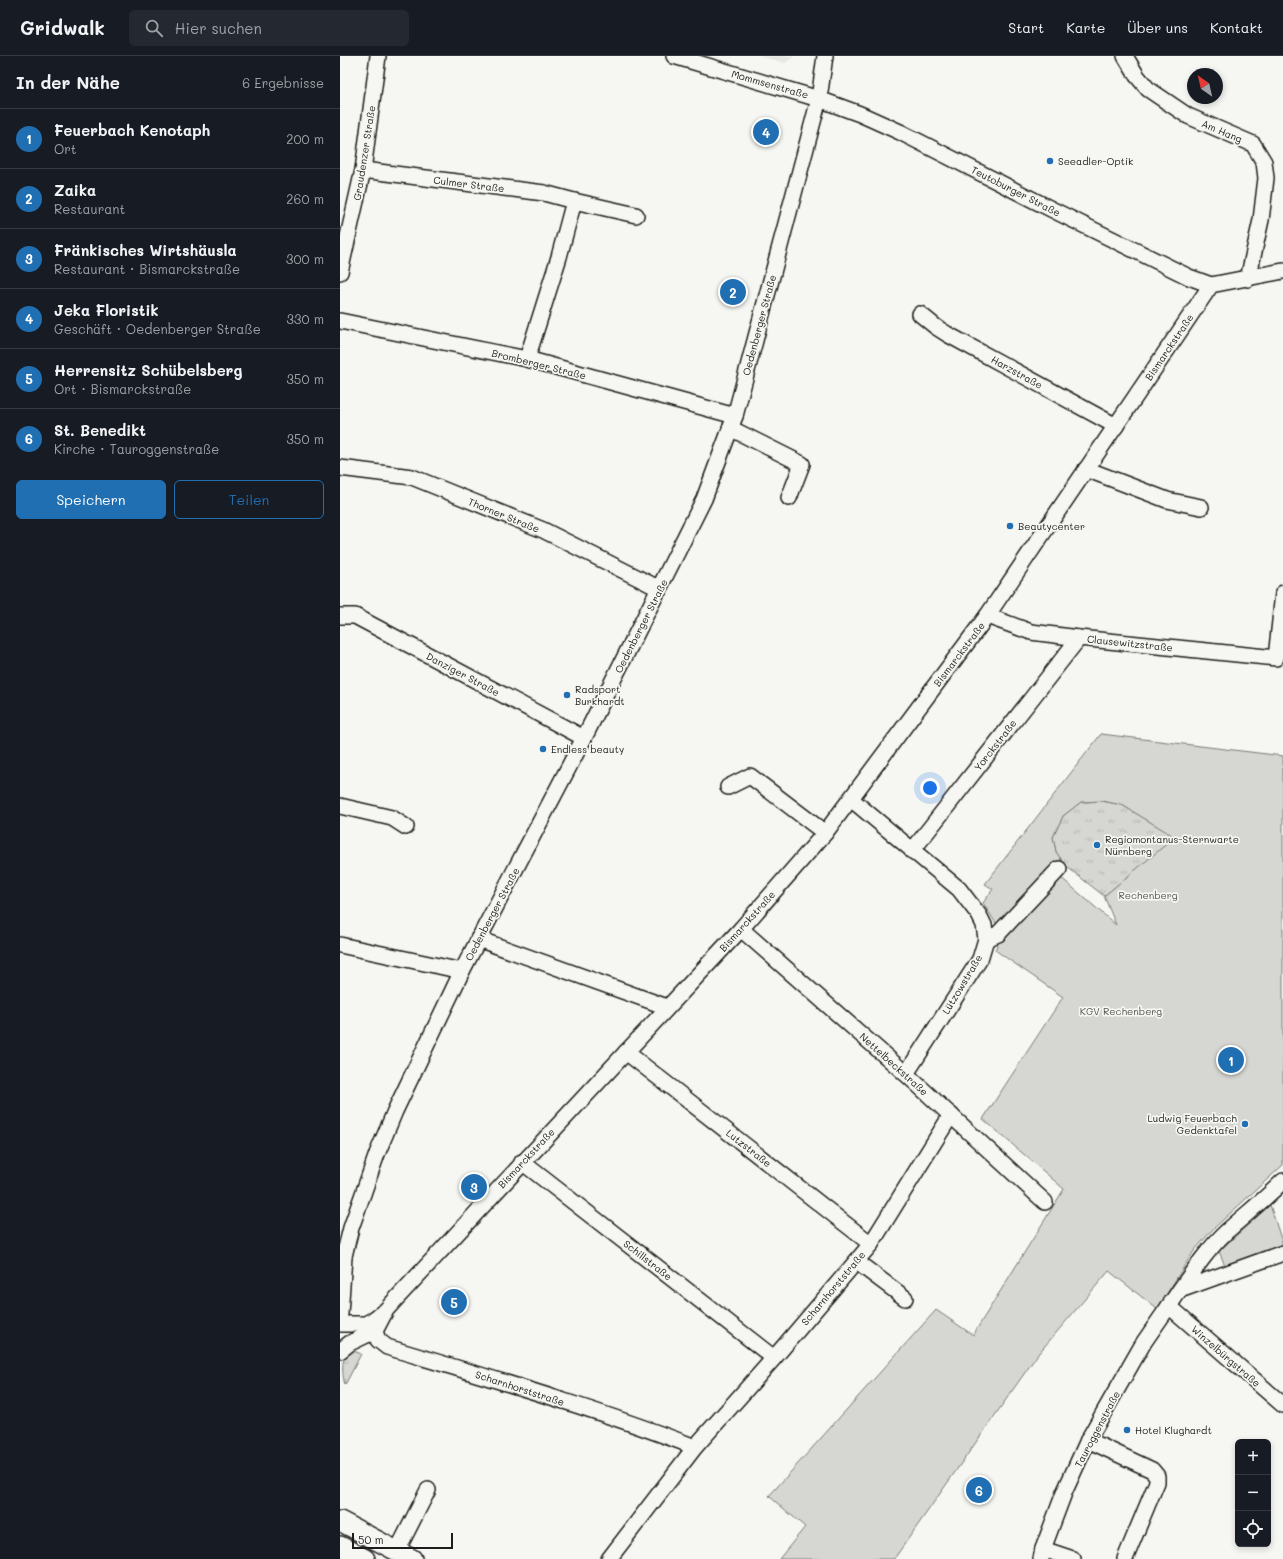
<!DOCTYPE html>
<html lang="de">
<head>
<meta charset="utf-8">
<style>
	body { margin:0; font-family:Mali,sans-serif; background:#242831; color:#f1f3f6 }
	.controls { position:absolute; right:12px; bottom:12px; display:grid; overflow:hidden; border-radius:6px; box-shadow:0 2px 6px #0003 }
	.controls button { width:36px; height:36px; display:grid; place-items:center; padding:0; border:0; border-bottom:1px solid #363941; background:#171b24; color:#f1f3f6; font:20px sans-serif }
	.compass { position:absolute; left:847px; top:12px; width:36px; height:36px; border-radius:50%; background:#171b24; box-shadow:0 2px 6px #0003; rotate:326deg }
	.scale { position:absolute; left:12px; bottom:10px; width:101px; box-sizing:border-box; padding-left:4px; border:2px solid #1c1c1c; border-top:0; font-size:11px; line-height:14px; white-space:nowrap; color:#1c1c1c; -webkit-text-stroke:3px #f6f6f2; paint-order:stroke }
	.you { position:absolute; left:590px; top:732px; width:14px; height:14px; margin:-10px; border:3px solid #fff; border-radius:50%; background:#1a73e8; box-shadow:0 0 0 6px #1a73e833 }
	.badge { display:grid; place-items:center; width:26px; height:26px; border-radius:50%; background:#1f6fb2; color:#fff; font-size:13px; font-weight:700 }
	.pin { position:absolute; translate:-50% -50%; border:2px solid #fff; box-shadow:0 1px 4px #0006 }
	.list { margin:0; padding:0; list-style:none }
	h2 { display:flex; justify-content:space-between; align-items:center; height:52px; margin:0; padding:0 16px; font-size:17px }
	h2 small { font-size:13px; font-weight:400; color:#9ea1a6 }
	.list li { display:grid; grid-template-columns:26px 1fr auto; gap:12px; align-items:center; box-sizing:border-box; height:60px; padding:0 16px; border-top:1px solid #363941 }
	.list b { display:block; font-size:15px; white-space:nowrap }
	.list p { margin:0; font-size:13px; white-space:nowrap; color:#9ea1a6 }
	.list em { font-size:13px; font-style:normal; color:#9ea1a6 }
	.actions { display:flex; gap:8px; padding:12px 16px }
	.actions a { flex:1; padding:9px 0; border:1px solid #1f6fb2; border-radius:6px; text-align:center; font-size:14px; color:#1f6fb2 }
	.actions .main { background:#1f6fb2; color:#fff }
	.icon { flex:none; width:22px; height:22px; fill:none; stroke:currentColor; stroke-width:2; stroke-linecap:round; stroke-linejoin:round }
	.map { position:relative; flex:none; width:943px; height:1503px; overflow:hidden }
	header { display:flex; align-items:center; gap:24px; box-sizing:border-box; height:56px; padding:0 20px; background:#171b24; border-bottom:1px solid #363941 }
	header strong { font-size:19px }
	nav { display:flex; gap:22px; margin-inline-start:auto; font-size:14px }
	.search { width:280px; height:36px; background:#242831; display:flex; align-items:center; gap:10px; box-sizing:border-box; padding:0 14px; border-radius:6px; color:#9ea1a6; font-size:15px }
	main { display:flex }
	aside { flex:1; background:#171b24 }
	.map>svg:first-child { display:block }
	.built { fill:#e6e6e2 }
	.grass { fill:url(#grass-tufts); stroke:#797977 }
	.green { fill:#d6d6d2; stroke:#797977 }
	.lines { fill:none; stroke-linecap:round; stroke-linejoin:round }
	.minor-casing { stroke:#1c1c1c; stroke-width:18 }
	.major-casing { stroke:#1c1c1c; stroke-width:22 }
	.minor { stroke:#f6f6f2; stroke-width:15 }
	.major { stroke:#f6f6f2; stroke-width:19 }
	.poi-dot { fill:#1f6fb2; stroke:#f6f6f2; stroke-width:1.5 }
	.labels { text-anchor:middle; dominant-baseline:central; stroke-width:3.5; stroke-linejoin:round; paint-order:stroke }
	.street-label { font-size:10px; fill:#1c1c1c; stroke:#f6f6f2 }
	.poi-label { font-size:10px; fill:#1c1c1c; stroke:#f6f6f2; text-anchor:start }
	.park-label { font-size:10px; fill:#545453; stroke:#f6f6f2 }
</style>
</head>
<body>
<header>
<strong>Gridwalk</strong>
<div class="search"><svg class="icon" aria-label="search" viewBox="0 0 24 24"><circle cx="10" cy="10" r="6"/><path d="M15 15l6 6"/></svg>Hier suchen</div>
<nav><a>Start</a><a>Karte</a><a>Über uns</a><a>Kontakt</a></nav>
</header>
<main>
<aside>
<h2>In der Nähe<small>6 Ergebnisse</small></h2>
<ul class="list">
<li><span class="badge">1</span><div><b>Feuerbach Kenotaph</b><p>Ort</p></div><em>200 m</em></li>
<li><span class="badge">2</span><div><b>Zaika</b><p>Restaurant</p></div><em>260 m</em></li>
<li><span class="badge">3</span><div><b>Fränkisches Wirtshäusla</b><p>Restaurant · Bismarckstraße</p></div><em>300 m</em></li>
<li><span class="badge">4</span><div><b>Jeka Floristik</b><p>Geschäft · Oedenberger Straße</p></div><em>330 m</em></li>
<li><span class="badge">5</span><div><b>Herrensitz Schübelsberg</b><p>Ort · Bismarckstraße</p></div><em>350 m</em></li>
<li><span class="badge">6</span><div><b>St. Benedikt</b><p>Kirche · Tauroggenstraße</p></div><em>350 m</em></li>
</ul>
<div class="actions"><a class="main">Speichern</a><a>Teilen</a></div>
</aside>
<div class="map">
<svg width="943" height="1503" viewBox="0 0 943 1503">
	<defs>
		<pattern id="grass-tufts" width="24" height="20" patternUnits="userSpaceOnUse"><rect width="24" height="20" fill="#d6d6d2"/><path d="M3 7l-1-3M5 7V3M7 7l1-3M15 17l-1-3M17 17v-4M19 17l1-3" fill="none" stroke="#b7b7b4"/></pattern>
	</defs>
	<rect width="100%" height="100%" fill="#f6f6f2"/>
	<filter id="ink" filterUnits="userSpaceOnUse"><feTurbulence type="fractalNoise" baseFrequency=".025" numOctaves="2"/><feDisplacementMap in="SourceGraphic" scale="8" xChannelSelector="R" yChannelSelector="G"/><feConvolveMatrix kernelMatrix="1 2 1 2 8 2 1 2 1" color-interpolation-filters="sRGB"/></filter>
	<g filter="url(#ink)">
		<polygon class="built" points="418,0 454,0 445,7"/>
		<g class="grass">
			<polygon points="762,745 782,749 836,781 764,840 726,810 716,796 713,781 723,760 741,746"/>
			<path d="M12,1294L21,1298L5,1329C3,1322 1,1308 5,1301C6,1298 10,1296 12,1294Z"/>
		</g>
		<g class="green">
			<polygon points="761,678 943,700 943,1109 873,1173 854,1195 817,1253 769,1215 698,1298 554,1503 439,1503 465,1471 429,1440 596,1254 633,1279 724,1133 643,1063 723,941 655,894 662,879 718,819 776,869 764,840 835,781 782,749 762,745 741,746 723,760 713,781 716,796 721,803 659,872 643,847 653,833 645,828"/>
			<polygon points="930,1149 943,1189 885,1210 879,1195"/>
		</g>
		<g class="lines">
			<defs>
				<g id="minor">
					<polyline points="334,0 479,43 520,58 560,76 713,154 849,221 871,229"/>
					<polyline points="785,0 797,20 808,33 848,60 913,88 924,106 926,122 921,164 908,223"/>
					<polyline points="23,114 204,137 234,145 219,201 187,303"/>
					<polyline points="234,145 296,159"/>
					<polyline points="0,216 23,114 38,0"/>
					<polyline points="580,258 596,271 607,278 776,370"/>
					<polyline points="0,265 187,303 395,360"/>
					<polyline points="390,372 462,408 449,442"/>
					<polyline points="0,412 72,421 203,474 320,533"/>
					<polyline points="746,413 827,444 861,451"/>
					<polyline points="0,560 15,560 244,682"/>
					<polyline points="647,560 691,576 739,582 936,602 943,537"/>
					<polyline points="388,731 410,720 485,777"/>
					<polyline points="511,743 619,833 639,859 644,869 646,883 640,903 566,1018"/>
					<polyline points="0,750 52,762 66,771"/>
					<polyline points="572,795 739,582"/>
					<polyline points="401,873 566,1018 705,1146"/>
					<polyline points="138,883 327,951"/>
					<polyline points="646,883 658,878 719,813"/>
					<polyline points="0,889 122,915"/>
					<polyline points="286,996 531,1188"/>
					<polyline points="182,1106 434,1302"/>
					<polyline points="517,1206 565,1242"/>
					<polyline points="0,1210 4,1200 11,1172 37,1098 55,1055 122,915 244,682 364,443 395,360 479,43 485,0"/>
					<path d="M840,1234C854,1214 868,1193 886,1176C905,1159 925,1143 943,1125"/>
					<polyline points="829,1250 943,1349"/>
					<polyline points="0,1258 4,1201"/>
					<polyline points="0,1268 27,1268 42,1257"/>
					<path d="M35,1275L38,1284L47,1291C150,1322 254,1352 355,1391"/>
					<polyline points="0,1295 10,1287 35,1275 46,1254 55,1244 401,873 485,777 647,560 871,229 943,215"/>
					<polyline points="748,1384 812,1414 817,1420 817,1426 785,1503"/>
					<polyline points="703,1493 733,1503"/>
					<polyline points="57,1495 88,1434"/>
					<polyline points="269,1503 355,1391 434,1302 531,1188 611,1059"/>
					<polyline points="701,1503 703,1493 724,1437 748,1384 804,1286 840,1234 943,1197"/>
				</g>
				<g id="major">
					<polyline points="0,1465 72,1503"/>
					<polyline points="0,1490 25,1503"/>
				</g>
			</defs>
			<use href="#minor" class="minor-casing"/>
			<use href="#major" class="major-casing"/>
			<use href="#minor" class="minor"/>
			<use href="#major" class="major"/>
		</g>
	</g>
	<g class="poi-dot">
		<circle cx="710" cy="105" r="4"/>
		<circle cx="670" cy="470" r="4"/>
		<circle cx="227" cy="639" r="4"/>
		<circle cx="203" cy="693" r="4"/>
		<circle cx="757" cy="789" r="4"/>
		<circle cx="905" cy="1068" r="4"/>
		<circle cx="787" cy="1374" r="4"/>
	</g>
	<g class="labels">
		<g class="street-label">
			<text transform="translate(430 28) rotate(16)">Mommsenstraße</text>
			<text transform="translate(882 75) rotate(23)">Am Hang</text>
			<text transform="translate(24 97) rotate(-81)">Graudenzer Straße</text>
			<text transform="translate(129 128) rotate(7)">Culmer Straße</text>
			<text transform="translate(676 135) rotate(27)">Teutoburger Straße</text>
			<text transform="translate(419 269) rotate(-75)">Oedenberger Straße</text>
			<text transform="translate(829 291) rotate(-56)">Bismarckstraße</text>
			<text transform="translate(199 308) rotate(14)">Bromberger Straße</text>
			<text transform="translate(677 316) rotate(29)">Harzstraße</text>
			<text transform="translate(164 459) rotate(22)">Thorner Straße</text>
			<text transform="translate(301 570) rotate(-63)">Oedenberger Straße</text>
			<text transform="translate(790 587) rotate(6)">Clausewitzstraße</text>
			<text transform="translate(619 598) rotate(-53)">Bismarckstraße</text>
			<text transform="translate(123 618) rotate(28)">Danziger Straße</text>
			<text transform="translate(655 689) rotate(-52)">Yorckstraße</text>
			<text transform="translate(152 858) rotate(-62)">Oedenberger Straße</text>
			<text transform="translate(407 865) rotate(-48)">Bismarckstraße</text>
			<text transform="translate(622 928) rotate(-59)">Lützowstraße</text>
			<text transform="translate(554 1008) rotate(42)">Nettelbeckstraße</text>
			<text transform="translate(409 1092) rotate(38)">Lutzstraße</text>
			<text transform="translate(186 1102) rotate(-47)">Bismarckstraße</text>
			<text transform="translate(308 1204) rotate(38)">Schillstraße</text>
			<text transform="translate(493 1232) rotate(-50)">Scharnhorststraße</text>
			<text transform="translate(886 1300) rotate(41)">Winzelbürgstraße</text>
			<text transform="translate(180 1332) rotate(18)">Scharnhorststraße</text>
			<text transform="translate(757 1373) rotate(-62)">Tauroggenstraße</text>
		</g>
		<g class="poi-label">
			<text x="718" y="105">Seeadler-Optik</text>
			<text x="678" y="470">Beautycenter</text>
			<text x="235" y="633">Radsport<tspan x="235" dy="12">Burkhardt</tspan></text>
			<text x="211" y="693">Endless beauty</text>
			<text x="765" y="783">Regiomontanus-Sternwarte<tspan x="765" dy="12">Nürnberg</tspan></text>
			<text x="897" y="1062" text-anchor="end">Ludwig Feuerbach<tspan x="897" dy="12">Gedenktafel</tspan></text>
			<text x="795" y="1374">Hotel Klughardt</text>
		</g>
		<g class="park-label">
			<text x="808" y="839">Rechenberg</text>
			<text x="781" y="955">KGV Rechenberg</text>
		</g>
	</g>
</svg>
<div class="controls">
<button>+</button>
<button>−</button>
<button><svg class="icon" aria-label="locate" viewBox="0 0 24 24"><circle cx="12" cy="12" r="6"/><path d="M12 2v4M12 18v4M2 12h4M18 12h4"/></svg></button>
</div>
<svg class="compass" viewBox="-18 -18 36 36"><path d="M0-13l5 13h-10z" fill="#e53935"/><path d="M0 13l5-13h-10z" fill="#9ea1a6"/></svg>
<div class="scale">50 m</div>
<div class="you"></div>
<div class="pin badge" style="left:891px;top:1004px">1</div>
<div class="pin badge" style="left:393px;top:236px">2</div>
<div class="pin badge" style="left:134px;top:1131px">3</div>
<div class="pin badge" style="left:426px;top:76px">4</div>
<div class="pin badge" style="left:114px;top:1246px">5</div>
<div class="pin badge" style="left:639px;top:1434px">6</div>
</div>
</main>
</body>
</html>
